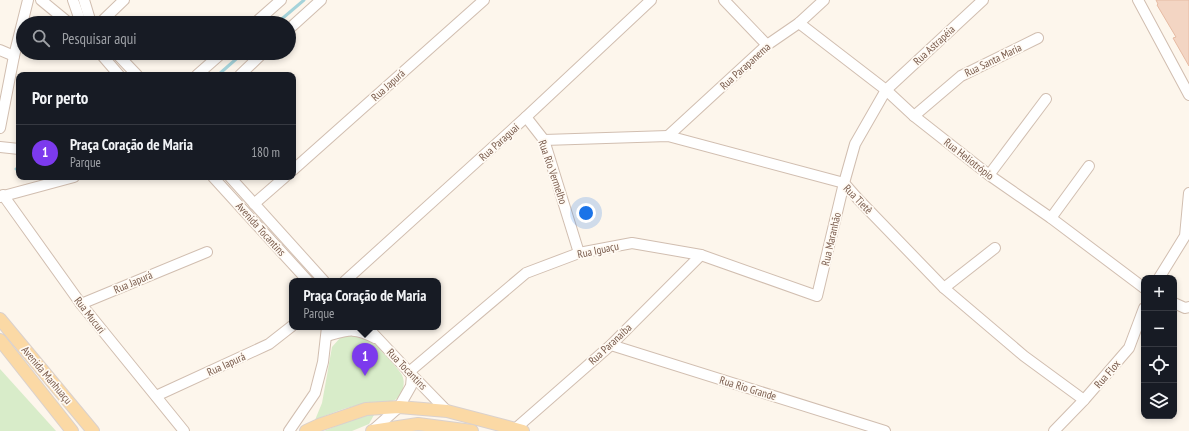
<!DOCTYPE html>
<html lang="pt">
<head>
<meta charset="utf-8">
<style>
	body { margin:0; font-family:"PT Sans Narrow",sans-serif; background:#242831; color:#f1f3f6 }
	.controls { position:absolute; right:12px; bottom:12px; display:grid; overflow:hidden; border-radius:8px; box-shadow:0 2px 6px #0003 }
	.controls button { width:36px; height:36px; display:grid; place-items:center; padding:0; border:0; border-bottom:1px solid #363941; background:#171b24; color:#f1f3f6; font:20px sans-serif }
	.you { position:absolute; left:586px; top:213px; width:14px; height:14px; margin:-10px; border:3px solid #fff; border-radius:50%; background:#1a73e8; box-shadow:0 0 0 6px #1a73e833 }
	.badge { display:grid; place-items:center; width:26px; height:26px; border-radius:50%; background:#7c3aed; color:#fff; font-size:13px; font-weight:700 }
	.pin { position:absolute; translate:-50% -33px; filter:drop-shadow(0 1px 2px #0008) }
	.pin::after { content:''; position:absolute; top:21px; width:14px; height:12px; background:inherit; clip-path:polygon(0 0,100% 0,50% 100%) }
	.popup { position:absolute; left:289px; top:278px; width:152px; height:52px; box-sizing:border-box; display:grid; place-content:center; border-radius:8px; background:#171b24; filter:drop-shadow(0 1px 3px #0005); font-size:13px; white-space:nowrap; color:#9ea1a6 }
	.popup b { font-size:15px; color:#f1f3f6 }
	.popup::after { content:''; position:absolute; left:50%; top:100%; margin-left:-8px; border:8px solid transparent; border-top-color:#171b24 }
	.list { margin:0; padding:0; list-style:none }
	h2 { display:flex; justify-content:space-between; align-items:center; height:52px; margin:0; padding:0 16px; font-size:17px }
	h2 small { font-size:13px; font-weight:400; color:#9ea1a6 }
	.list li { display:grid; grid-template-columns:26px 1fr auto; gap:12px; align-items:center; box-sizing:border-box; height:56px; padding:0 16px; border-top:1px solid #363941 }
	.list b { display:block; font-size:15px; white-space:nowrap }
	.list p { margin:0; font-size:13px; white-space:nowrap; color:#9ea1a6 }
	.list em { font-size:13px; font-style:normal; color:#9ea1a6 }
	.icon { flex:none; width:22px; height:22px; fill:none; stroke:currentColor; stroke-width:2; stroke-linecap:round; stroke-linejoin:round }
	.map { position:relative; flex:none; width:1189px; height:431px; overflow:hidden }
	.search { position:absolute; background:#171b24; box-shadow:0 2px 6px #0003; left:16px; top:16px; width:280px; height:44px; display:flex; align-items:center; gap:10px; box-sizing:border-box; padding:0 14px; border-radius:22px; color:#9ea1a6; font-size:15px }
	.panel { position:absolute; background:#171b24; box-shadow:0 2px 6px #0003; left:16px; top:72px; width:280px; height:108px; border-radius:8px }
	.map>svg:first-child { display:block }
	.green { fill:#d8ecc9 }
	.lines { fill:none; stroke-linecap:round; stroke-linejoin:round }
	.stream { stroke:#a5d3da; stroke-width:3 }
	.building { fill:#f3d5c3; stroke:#e6bba3 }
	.minor-casing { stroke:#d1beb0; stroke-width:12 }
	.major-casing { stroke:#dad1cd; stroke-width:14 }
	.minor { stroke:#fff; stroke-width:10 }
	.major { stroke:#fbd9a5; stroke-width:12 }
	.labels { text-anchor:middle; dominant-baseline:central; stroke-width:3.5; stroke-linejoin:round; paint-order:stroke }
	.street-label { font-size:11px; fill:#7a5c4d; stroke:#fffaf3 }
</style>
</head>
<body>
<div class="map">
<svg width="1189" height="431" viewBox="0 0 1189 431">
	<rect width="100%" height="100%" fill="#fdf6ec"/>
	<g class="green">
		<path d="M351,335L371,341L376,345C383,353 397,367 402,375C406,383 403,395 395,400C390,402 371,402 364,404C347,407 331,413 315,420L322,403L332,347L340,338L343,336Z"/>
		<polygon points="0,369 56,431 0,431"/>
		<polygon points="375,413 369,424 352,431 324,431 344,423"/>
	</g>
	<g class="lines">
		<g class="stream">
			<polyline points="277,23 304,0"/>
			<polyline points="218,75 243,53"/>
			<polyline points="16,169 19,168"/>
		</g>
	</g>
	<polygon class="building" points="1156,0 1189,0 1189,66 1173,38 1176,37 1157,5 1158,4"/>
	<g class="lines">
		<defs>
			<g id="minor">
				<polyline points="41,0 69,23"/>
				<polyline points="73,0 81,23"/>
				<polyline points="84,0 91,23"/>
				<polyline points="724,0 767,45"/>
				<polyline points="1138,0 1189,95"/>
				<polyline points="100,23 124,0"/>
				<polyline points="255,23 281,0"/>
				<polyline points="799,23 886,90 914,116 989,175 1051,218 1144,288"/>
				<polyline points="289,29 321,0"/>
				<polyline points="0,50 14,56"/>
				<polyline points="100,53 119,75"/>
				<polyline points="116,53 137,75"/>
				<polyline points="197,75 222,53"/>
				<polyline points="240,75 263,53"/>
				<polyline points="914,116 961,76 1038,38"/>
				<polyline points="526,117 544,140 579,253"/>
				<polyline points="0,128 14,56 28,0"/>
				<polyline points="668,136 767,45 799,23 824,0"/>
				<polyline points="544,140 668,136 844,183 858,199 944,288 1024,356 1084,400"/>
				<polyline points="0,147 19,149"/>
				<polyline points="293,170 484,0"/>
				<polyline points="989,175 1046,99"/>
				<polyline points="213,177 308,281"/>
				<polyline points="230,177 324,281"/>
				<polyline points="3,195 81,304 184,431"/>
				<polyline points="0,197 74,177"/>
				<polyline points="254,204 285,177"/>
				<polyline points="1051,218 1089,166"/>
				<polyline points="1159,278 1185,236 1189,193"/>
				<polyline points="345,281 526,117 651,0"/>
				<polyline points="944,288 995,248"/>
				<polyline points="1174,303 1185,308 1189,307"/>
				<polyline points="81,304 207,252"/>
				<polyline points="367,327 412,375 447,411"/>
				<path d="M327,336C348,330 354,327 375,338"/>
				<polyline points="611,345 885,431"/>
				<polyline points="409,372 526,273 579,253 632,243 701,255 817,296 844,183 855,144 886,90 983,0"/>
				<polyline points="156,396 269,344 292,326"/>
				<polyline points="515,429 611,345 701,255"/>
				<polyline points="289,431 315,393 323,362 327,327"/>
				<polyline points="372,431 399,407 411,386 412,375"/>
				<polyline points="1054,431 1084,400 1129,348 1144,308"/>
			</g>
			<g id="major">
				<polyline points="0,319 93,431"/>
				<polyline points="0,340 72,431"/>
				<polyline points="306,431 319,425 366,409 399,407 447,411 523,431"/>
				<polyline points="372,431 418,424 472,431"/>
			</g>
		</defs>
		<use href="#minor" class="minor-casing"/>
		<use href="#major" class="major-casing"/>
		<use href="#minor" class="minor"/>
		<use href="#major" class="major"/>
	</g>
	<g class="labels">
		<g class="street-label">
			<text transform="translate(934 45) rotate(-43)">Rua Astrapéia</text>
			<text transform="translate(993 60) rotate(-26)">Rua Santa Maria</text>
			<text transform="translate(745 66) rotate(-42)">Rua Parapanema</text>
			<text transform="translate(388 85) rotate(-42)">Rua Japurá</text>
			<text transform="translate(499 142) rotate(-42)">Rua Paraguai</text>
			<text transform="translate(969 159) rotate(38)">Rua Heliotrópio</text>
			<text transform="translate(553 172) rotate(71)">Rua Rio Vermelho</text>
			<text transform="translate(858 199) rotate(46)">Rua Tietê</text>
			<text transform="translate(261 229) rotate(48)">Avenida Tocantins</text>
			<text transform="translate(831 239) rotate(-77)">Rua Maranhão</text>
			<text transform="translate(598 250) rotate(-12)">Rua Iguaçu</text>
			<text transform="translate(133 282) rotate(-23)">Rua Japurá</text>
			<text transform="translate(90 315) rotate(52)">Rua Mucuri</text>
			<text transform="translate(610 344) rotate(-43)">Rua Paranaíba</text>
			<text transform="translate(226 364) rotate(-25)">Rua Iapurá</text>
			<text transform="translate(407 369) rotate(46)">Rua Tocantins</text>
			<text transform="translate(1107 374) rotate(-49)">Rua Flox</text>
			<text transform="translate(47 375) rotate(50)">Avenida Manhuaçu</text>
			<text transform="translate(748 388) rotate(17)">Rua Rio Grande</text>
		</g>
	</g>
</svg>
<div class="controls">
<button>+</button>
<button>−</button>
<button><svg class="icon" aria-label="locate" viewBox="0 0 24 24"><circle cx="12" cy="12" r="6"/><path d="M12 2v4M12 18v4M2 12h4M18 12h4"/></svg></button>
<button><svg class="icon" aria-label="layers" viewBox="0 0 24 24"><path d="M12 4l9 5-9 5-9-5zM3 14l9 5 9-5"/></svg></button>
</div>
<div class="you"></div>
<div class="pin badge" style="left:365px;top:376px">1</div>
<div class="popup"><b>Praça Coração de Maria</b>Parque</div>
<div class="search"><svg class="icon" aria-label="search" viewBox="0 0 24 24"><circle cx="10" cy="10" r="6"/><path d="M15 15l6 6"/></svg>Pesquisar aqui</div>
<section class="panel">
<h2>Por perto<small></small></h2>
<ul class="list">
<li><span class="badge">1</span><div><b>Praça Coração de Maria</b><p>Parque</p></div><em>180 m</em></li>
</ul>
</section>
</div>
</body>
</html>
